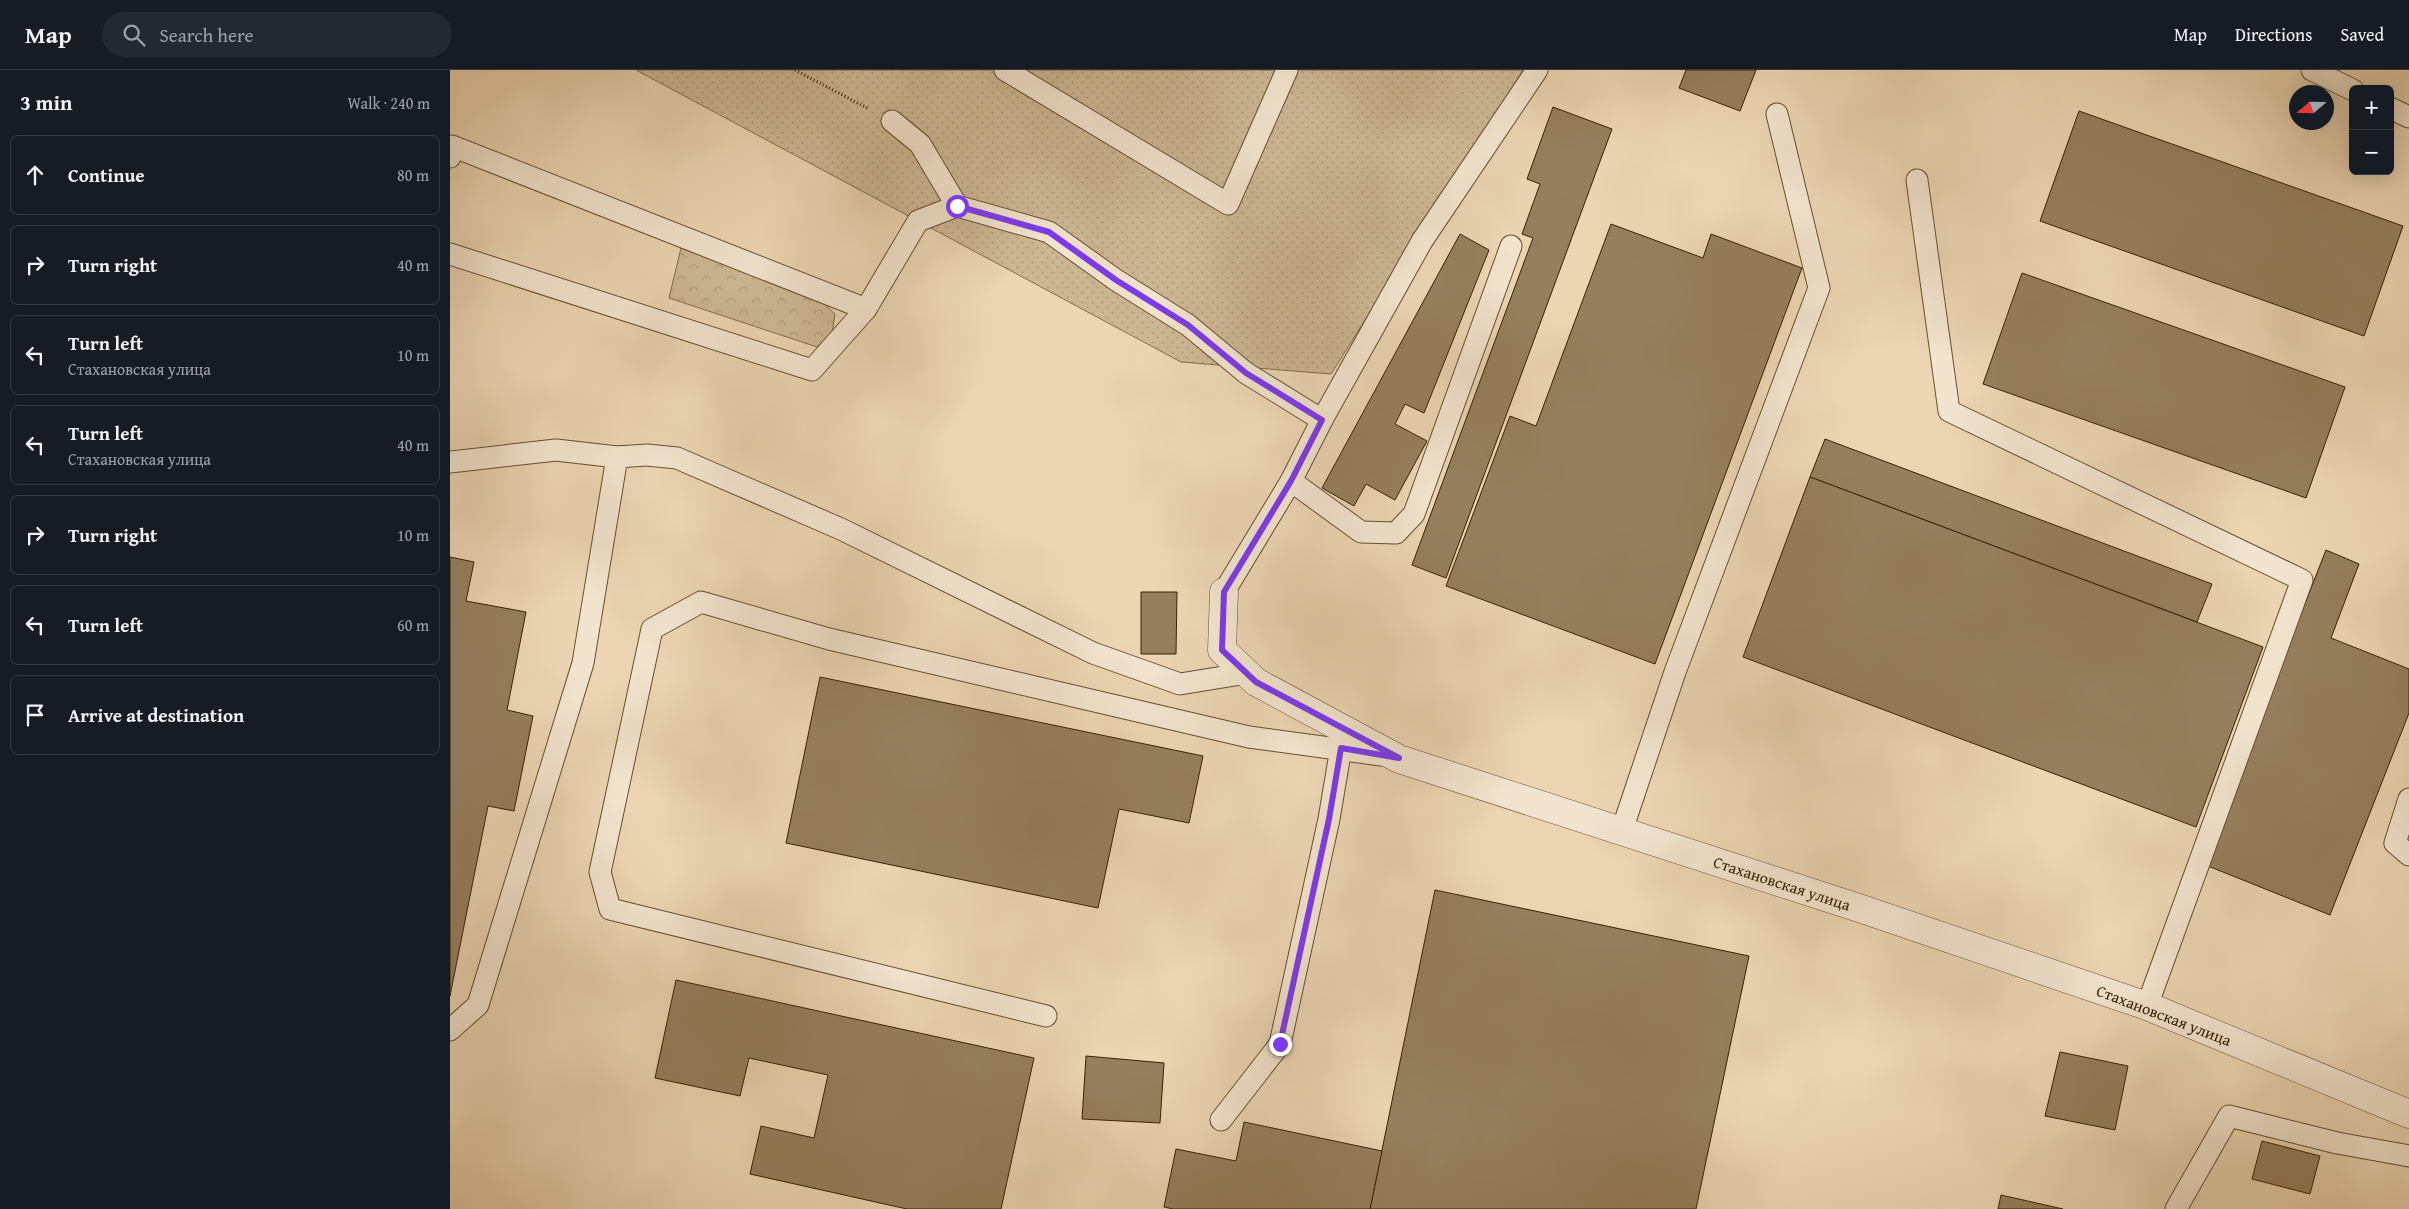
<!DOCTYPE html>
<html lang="en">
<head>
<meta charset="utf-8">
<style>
	body { margin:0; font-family:"Gentium Book Plus",serif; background:#242831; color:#f1f3f6 }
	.controls { position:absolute; right:15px; top:15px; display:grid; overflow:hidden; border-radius:8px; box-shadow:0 5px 20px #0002 }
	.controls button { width:45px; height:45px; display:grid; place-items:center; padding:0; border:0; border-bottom:1px solid #363941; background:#171b24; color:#f1f3f6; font:25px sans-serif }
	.compass { position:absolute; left:1839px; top:15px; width:45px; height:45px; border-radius:50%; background:#171b24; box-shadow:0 5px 20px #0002; rotate:250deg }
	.stop { position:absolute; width:15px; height:15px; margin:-11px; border:4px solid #7c3aed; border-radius:50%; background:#fff }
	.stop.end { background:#7c3aed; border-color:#fff; box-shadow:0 1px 5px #0008 }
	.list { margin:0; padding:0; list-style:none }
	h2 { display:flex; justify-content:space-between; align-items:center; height:65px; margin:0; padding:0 20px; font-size:21px }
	h2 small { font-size:16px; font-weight:400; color:#9ea1a6 }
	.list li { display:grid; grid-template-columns:32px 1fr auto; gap:15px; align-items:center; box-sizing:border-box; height:80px; margin:0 10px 10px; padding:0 10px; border:1px solid #363941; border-radius:8px }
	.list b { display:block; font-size:19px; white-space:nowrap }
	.list p { margin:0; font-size:16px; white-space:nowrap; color:#9ea1a6 }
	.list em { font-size:16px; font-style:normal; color:#9ea1a6 }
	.icon { flex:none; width:28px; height:28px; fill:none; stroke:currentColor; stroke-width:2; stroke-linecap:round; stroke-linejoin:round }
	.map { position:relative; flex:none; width:1959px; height:1139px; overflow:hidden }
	header { display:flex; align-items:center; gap:30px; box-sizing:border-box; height:70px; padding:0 25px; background:#171b24; border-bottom:1px solid #363941 }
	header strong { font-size:24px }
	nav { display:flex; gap:28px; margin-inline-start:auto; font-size:18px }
	.search { width:350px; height:45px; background:#242831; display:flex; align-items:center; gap:12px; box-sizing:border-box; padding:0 18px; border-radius:28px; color:#9ea1a6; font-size:19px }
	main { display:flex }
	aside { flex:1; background:#171b24 }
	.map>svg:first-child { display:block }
	.forest { fill:url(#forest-crowns); stroke:#826c4b }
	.garden { fill:url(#garden-dots); stroke:#826c4b }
	.building { fill:#957f5e; stroke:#372201 }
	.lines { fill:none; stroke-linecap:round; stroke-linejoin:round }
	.lane-casing { stroke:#644f2e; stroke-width:23 }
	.street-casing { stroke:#644f2e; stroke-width:29 }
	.path { stroke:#372201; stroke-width:3; stroke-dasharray:1 2.5; stroke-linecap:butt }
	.lane { stroke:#f2e4ce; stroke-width:21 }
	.street { stroke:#f2e4ce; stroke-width:28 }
	.route { stroke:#7c3aed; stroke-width:6 }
	.labels { text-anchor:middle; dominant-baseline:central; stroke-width:4; stroke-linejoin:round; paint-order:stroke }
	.street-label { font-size:16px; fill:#372201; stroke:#f2e4ce }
</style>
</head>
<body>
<header>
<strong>Map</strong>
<div class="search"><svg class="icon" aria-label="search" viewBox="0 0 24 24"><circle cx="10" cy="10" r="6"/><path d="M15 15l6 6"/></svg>Search here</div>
<nav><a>Map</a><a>Directions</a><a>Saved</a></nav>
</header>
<main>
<aside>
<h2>3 min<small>Walk · 240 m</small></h2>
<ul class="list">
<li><svg class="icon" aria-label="ahead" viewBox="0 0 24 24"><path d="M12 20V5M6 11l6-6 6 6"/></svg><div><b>Continue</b></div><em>80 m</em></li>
<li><svg class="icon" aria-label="right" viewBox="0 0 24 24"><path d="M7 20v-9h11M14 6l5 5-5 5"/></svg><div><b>Turn right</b></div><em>40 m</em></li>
<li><svg class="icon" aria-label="left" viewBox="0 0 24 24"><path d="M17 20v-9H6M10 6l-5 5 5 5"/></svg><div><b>Turn left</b><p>Стахановская улица</p></div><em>10 m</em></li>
<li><svg class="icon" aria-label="left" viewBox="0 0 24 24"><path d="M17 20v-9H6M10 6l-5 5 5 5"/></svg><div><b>Turn left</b><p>Стахановская улица</p></div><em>40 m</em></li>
<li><svg class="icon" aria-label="right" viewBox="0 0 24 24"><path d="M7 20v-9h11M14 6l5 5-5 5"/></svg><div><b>Turn right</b></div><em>10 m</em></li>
<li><svg class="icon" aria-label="left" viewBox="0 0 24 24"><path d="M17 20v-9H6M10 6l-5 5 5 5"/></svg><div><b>Turn left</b></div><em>60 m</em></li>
<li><svg class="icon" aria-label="arrive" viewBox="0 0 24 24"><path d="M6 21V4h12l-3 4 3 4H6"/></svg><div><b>Arrive at destination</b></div></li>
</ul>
</aside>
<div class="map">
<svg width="1959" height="1139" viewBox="0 0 1959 1139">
	<defs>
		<pattern id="forest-crowns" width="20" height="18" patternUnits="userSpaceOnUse" patternTransform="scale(1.25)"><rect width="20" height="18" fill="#ccb795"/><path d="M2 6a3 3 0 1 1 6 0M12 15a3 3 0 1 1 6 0" fill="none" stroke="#b09d7f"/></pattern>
		<pattern id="garden-dots" width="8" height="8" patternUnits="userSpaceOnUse" patternTransform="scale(1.25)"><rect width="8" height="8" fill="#ccb795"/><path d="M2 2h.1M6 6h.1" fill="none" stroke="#b09d7f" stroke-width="1.8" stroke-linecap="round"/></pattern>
	</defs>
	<rect width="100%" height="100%" fill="#ebd5b3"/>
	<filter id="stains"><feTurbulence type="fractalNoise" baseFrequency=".004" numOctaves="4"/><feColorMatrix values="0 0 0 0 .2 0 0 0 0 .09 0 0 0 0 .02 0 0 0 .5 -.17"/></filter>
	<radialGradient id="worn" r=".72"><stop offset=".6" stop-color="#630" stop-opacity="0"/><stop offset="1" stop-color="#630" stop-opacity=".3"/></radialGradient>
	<polygon class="forest" points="231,178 370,230 385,244 382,263 367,277 219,228"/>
	<polygon class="garden" points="186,0 1073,0 881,304 731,292"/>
	<g class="building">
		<polygon points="1236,0 1306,0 1290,41 1229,18"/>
		<polygon points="1103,37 1162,59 996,508 962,495 1083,168 1072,164 1090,114 1077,109"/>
		<polygon points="1629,41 1953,156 1914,266 1590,151"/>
		<polygon points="1161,154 1253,188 1261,164 1352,198 1205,594 996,516 1060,346 1086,356"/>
		<polygon points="1010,164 1039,180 974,343 955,334 945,354 977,371 945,430 916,414 904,436 872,418"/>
		<polygon points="1572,203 1895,317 1856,428 1533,314"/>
		<polygon points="1375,369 1762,514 1747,552 1360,407"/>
		<polygon points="1360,407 1813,577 1746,757 1293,587"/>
		<polygon points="1876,480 1909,494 1881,568 1959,599 1959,643 1880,845 1753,794"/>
		<polygon points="0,487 24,492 16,531 76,542 57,640 83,646 64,741 38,736 0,926"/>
		<polygon points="691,522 727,522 726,584 691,584"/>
		<polygon points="370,607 753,686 739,753 669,739 648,838 336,773"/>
		<polygon points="985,820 1299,886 1246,1139 920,1139"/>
		<polygon points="226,910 584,988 551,1139 457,1139 300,1104 311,1056 364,1068 378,1005 299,988 290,1026 205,1008"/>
		<polygon points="1610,982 1678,996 1665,1060 1595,1046"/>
		<polygon points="636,986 714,993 710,1053 632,1049"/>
		<polygon points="794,1052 932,1081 920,1139 723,1139 714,1137 726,1079 786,1091"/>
		<polygon points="1812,1071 1870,1086 1860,1124 1802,1109"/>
		<polygon points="1551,1125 1613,1139 1548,1139"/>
	</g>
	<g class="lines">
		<defs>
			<g id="lane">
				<polyline points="555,0 778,134 837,0"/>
				<polyline points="1862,0 1903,20"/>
				<polyline points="1940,38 1959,47"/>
				<polyline points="442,51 470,74 507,136 599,162 666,210 738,255 796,303 872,350"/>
				<polyline points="0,87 2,76 416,239"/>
				<polyline points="1467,110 1499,341 1852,510 1697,936"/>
				<polyline points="0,184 362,300 416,239 468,151 507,136"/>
				<polyline points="0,392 106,380 167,387"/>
				<polyline points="841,411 911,462 946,463 964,444 1061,176"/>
				<polyline points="774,522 841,411 872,350 972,171 1087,0"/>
				<polyline points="1959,729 1945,773 1959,785"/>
				<polyline points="1172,760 1225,602 1369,218 1327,44"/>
				<polyline points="596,946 160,839 150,802 202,559 251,532 379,569 799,667 931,685"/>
				<polyline points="0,960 28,935 133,593 167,387 197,385 227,388 391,459 643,583 730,614 797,603"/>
				<polyline points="771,1050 830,974 879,749 891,678"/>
				<polyline points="1726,1139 1779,1046 1887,1073 1959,1086"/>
			</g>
			<polyline id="street" points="774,522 772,580 806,612 949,689 1409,838 1697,936 1959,1044"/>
		</defs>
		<use href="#lane" class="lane-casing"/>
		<use href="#street" class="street-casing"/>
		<polyline class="path" points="345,0 417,38"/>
		<use href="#lane" class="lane"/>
		<use href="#street" class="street"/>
	</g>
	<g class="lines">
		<polyline class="route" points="507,136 599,162 666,210 738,255 796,303 872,350 841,411 774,522 772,580 806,612 949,688 891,678 879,749 830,974"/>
	</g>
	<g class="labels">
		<g class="street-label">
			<text transform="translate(1332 813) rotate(18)">Стахановская улица</text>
			<text transform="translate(1714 945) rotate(21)">Стахановская улица</text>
		</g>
	</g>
	<rect width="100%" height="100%" filter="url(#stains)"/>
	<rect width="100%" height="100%" fill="url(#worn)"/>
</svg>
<div class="controls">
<button>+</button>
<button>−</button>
</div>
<svg class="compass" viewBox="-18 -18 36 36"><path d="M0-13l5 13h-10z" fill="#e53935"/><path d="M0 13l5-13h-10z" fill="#9ea1a6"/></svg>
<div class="stop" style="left:507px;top:136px"></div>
<div class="stop end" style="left:830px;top:974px"></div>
</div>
</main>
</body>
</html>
